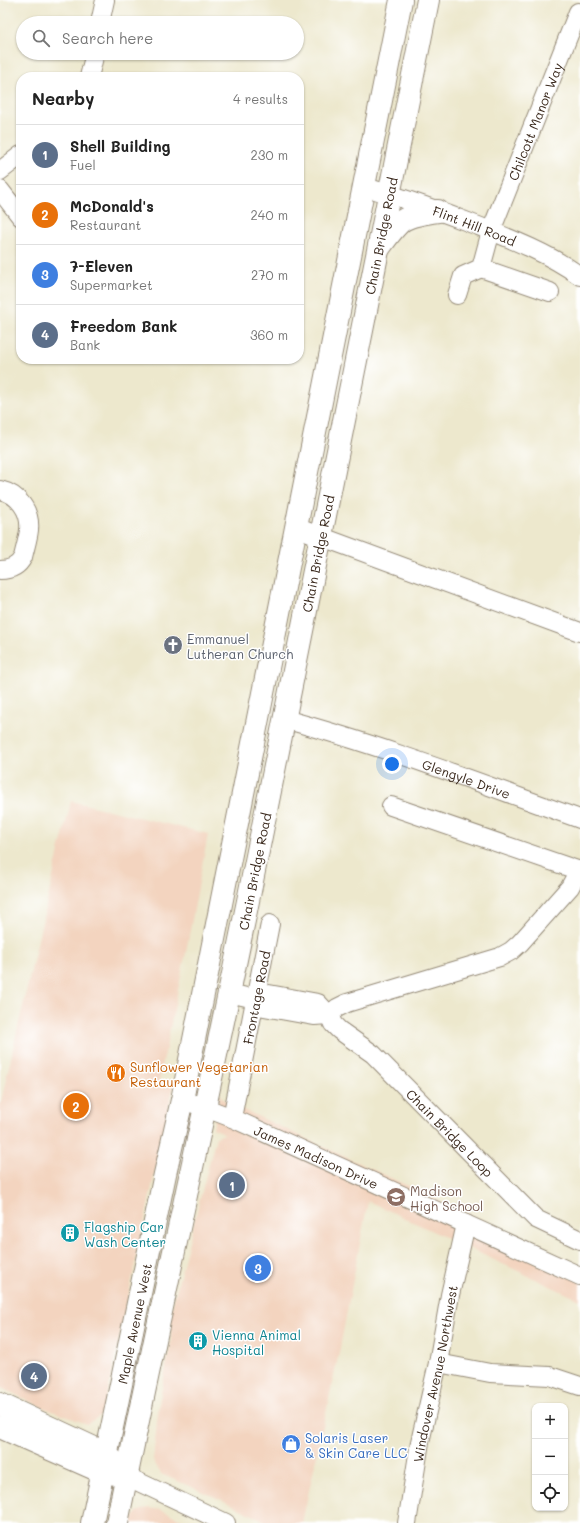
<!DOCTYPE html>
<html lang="en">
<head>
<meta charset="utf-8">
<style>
	body { margin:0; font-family:Mali,sans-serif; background:#f2f2f2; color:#222 }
	.controls { position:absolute; right:12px; bottom:12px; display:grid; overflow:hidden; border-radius:8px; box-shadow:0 1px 3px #0004 }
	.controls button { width:36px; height:36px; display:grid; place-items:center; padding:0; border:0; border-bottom:1px solid #e0e0e0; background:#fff; color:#222; font:20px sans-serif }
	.you { position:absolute; left:392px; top:764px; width:14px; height:14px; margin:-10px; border:3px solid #fff; border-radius:50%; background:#1a73e8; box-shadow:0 0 0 6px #1a73e833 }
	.badge { display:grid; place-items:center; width:26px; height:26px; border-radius:50%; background:#7c3aed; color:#fff; font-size:13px; font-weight:700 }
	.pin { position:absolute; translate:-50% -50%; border:2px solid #fff; box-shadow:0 1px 4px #0006 }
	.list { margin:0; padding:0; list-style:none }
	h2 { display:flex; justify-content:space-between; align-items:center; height:52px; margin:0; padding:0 16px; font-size:17px }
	h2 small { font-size:13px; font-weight:400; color:#767676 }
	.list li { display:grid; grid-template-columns:26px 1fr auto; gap:12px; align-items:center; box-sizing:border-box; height:60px; padding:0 16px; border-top:1px solid #e0e0e0 }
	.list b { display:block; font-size:15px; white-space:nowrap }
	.list p { margin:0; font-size:13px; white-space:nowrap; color:#767676 }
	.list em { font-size:13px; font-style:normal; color:#767676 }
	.icon { flex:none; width:22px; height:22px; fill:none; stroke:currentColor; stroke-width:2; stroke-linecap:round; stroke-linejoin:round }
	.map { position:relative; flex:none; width:580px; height:1523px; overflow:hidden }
	.search { position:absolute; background:#fff; box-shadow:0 1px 3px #0004; left:16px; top:16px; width:288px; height:44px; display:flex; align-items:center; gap:10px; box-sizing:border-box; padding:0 14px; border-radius:22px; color:#767676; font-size:15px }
	.panel { position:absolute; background:#fff; box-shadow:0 1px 3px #0004; left:16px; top:72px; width:288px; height:292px; border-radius:16px }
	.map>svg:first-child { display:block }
	.built { fill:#f3d4bf }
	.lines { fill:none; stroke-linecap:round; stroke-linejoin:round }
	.minor-casing { stroke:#948976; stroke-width:20 }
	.major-casing { stroke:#948976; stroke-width:24 }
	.minor { stroke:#fff; stroke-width:18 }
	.major { stroke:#fff; stroke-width:22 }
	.labels { text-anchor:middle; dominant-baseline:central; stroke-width:3; stroke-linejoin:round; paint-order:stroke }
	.street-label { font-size:13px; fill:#3b2a1e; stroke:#fff }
	.worship-label { font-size:13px; fill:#5b616d; stroke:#fff; text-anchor:start }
	.food-label { font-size:13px; fill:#c56008; stroke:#fff; text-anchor:start }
	.education-label { font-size:13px; fill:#785e54; stroke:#fff; text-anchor:start }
	.culture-label { font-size:13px; fill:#0d838f; stroke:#fff; text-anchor:start }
	.shop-label { font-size:13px; fill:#366cbe; stroke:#fff; text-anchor:start }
</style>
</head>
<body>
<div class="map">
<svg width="580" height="1523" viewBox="0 0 580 1523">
	<rect width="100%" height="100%" fill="#fff"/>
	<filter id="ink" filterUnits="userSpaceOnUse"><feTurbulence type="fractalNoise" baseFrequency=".025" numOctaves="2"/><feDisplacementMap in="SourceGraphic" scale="8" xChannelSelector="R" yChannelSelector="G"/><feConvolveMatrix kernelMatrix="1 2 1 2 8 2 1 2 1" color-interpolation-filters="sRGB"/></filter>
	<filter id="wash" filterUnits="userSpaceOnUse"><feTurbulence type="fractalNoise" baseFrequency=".012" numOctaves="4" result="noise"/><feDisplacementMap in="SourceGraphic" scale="16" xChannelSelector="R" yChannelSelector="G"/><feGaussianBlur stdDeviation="0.9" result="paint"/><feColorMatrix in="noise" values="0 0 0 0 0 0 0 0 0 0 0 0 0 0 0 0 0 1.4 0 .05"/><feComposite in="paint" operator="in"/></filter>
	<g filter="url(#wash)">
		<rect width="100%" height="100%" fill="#ede8cd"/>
		<g class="built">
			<polygon points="71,801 208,834 186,952 159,1081 174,1084 103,1414 87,1424 39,1406 0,1387 0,1106 40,931"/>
			<polygon points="220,1093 222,1098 227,1102 580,1266 580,1300 368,1201 340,1348 302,1523 269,1523 222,1500 161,1474 153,1460 159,1404 171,1341 170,1315 216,1137 225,1134 213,1128"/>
			<polygon points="148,1508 161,1510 189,1523 132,1523 134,1516 137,1512"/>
		</g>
	</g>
	<g filter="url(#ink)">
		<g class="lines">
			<defs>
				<g id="minor">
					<polyline points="100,23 105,0"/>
					<polyline points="89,77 95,53"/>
					<polyline points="0,171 21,155"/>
					<path id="s1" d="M364,187C399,196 434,209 468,222C506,237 547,252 580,276"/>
					<polyline points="0,190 21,217"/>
					<polyline points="481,268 550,292"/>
					<path id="s2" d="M457,295L463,276L481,268L491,231L578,12"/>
					<path d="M0,490C18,494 31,511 29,530C28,539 25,548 23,557C18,567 10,570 0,570"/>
					<polyline points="295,527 580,632"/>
					<path id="s3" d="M284,719C384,746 482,784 580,819"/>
					<polyline points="391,806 580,871"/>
					<polyline points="229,993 255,999 264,1007 314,1016 329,1015 337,1008 347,1003 500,957 511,951 520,943 570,887 579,870"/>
					<path id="s4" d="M255,999L269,994L318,1003L329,1015L333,1024L339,1030L373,1054L536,1219L580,1240"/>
					<path id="s5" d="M182,1100L206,1108L232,1118L580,1276"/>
					<path id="s6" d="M232,1118L270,924"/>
					<polyline points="438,1363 490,1373 550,1376 580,1386"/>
					<polyline points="126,1476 226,1523"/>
					<path id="s7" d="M407,1523L420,1442L438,1363L450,1295L466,1224"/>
				</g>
				<g id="major">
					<path d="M380,247C401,218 402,216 438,211"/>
					<polyline points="0,1404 107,1454 116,1464"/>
					<polyline points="0,1427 102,1472 117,1474"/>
					<path id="s8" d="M92,1523L165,1174L182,1100L401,0"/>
					<path id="s9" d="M117,1523C160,1309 209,1096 252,881C311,587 368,293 428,0"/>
				</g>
			</defs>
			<use href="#minor" class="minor-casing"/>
			<use href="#major" class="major-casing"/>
			<use href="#minor" class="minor"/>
			<use href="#major" class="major"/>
		</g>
	</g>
	<defs>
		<symbol id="church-disc" viewBox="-11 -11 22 22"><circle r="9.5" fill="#6b7280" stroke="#fff"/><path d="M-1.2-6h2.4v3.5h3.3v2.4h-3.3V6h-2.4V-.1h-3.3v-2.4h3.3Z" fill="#fff"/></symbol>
		<symbol id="restaurant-disc" viewBox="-11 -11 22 22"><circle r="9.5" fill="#e8710a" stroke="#fff"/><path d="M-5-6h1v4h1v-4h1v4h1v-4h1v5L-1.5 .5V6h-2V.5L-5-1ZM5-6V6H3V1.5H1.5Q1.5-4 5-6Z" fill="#fff"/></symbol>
		<symbol id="school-disc" viewBox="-11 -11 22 22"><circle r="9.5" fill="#8d6e63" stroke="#fff"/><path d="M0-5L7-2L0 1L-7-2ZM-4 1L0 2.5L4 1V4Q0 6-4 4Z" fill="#fff"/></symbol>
		<symbol id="building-disc" viewBox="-11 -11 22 22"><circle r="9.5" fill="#0f9aa8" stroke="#fff"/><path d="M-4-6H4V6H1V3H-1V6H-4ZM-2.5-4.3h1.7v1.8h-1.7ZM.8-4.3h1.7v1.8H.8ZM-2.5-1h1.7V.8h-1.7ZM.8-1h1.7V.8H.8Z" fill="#fff"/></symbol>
		<symbol id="shop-disc" viewBox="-11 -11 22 22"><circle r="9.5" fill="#3f7fe0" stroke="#fff"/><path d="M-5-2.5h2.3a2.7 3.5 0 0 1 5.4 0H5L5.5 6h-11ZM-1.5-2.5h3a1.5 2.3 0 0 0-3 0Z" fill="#fff"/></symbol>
	</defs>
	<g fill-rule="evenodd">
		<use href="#church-disc" x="162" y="634" width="22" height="22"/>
		<use href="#restaurant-disc" x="105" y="1062" width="22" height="22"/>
		<use href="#school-disc" x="385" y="1186" width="22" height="22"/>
		<use href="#building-disc" x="59" y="1222" width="22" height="22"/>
		<use href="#building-disc" x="187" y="1330" width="22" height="22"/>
		<use href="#shop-disc" x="280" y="1433" width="22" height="22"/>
	</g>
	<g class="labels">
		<g class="street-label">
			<text stroke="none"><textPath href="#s2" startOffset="196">Chilcott Manor Way</textPath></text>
			<text stroke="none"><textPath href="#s1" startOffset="117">Flint Hill Road</textPath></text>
			<text stroke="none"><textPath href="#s9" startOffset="1314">Chain Bridge Road</textPath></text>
			<text stroke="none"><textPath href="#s9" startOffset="990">Chain Bridge Road</textPath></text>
			<text stroke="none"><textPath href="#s3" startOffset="192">Glengyle Drive</textPath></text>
			<text stroke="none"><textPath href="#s9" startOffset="666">Chain Bridge Road</textPath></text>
			<text stroke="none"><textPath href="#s6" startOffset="123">Frontage Road</textPath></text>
			<text stroke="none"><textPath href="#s4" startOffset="251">Chain Bridge Loop</textPath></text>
			<text stroke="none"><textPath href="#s5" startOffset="146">James Madison Drive</textPath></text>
			<text stroke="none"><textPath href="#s8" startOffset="204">Maple Avenue West</textPath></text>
			<text stroke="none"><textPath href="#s7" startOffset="152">Windover Avenue Northwest</textPath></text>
		</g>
		<g class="worship-label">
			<text x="187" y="638">Emmanuel<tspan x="187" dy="15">Lutheran Church</tspan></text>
		</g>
		<g class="food-label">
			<text x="130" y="1066">Sunflower Vegetarian<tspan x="130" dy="15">Restaurant</tspan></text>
		</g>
		<g class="education-label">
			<text x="410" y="1190">Madison<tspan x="410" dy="15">High School</tspan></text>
		</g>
		<g class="culture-label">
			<text x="84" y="1226">Flagship Car<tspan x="84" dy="15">Wash Center</tspan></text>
			<text x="212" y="1334">Vienna Animal<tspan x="212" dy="15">Hospital</tspan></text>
		</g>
		<g class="shop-label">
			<text x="305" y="1437">Solaris Laser<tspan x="305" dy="15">&amp; Skin Care LLC</tspan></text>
		</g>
	</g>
</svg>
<div class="controls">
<button>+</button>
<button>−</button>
<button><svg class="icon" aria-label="locate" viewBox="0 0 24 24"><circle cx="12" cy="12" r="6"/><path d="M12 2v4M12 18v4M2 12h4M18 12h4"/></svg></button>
</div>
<div class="you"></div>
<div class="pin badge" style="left:232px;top:1185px;background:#5c6f8a">1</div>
<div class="pin badge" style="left:76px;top:1106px;background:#e8710a">2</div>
<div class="pin badge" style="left:258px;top:1268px;background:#3f7fe0">3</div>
<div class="pin badge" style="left:34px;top:1376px;background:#5c6f8a">4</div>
<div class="search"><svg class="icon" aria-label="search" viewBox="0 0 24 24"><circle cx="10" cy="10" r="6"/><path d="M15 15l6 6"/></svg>Search here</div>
<section class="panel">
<h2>Nearby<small>4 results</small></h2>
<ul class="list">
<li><span class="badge" style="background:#5c6f8a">1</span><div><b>Shell Building</b><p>Fuel</p></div><em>230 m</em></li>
<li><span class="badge" style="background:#e8710a">2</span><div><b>McDonald's</b><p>Restaurant</p></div><em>240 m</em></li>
<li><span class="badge" style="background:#3f7fe0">3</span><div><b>7-Eleven</b><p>Supermarket</p></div><em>270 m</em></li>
<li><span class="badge" style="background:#5c6f8a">4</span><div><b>Freedom Bank</b><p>Bank</p></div><em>360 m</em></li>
</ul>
</section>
</div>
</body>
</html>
